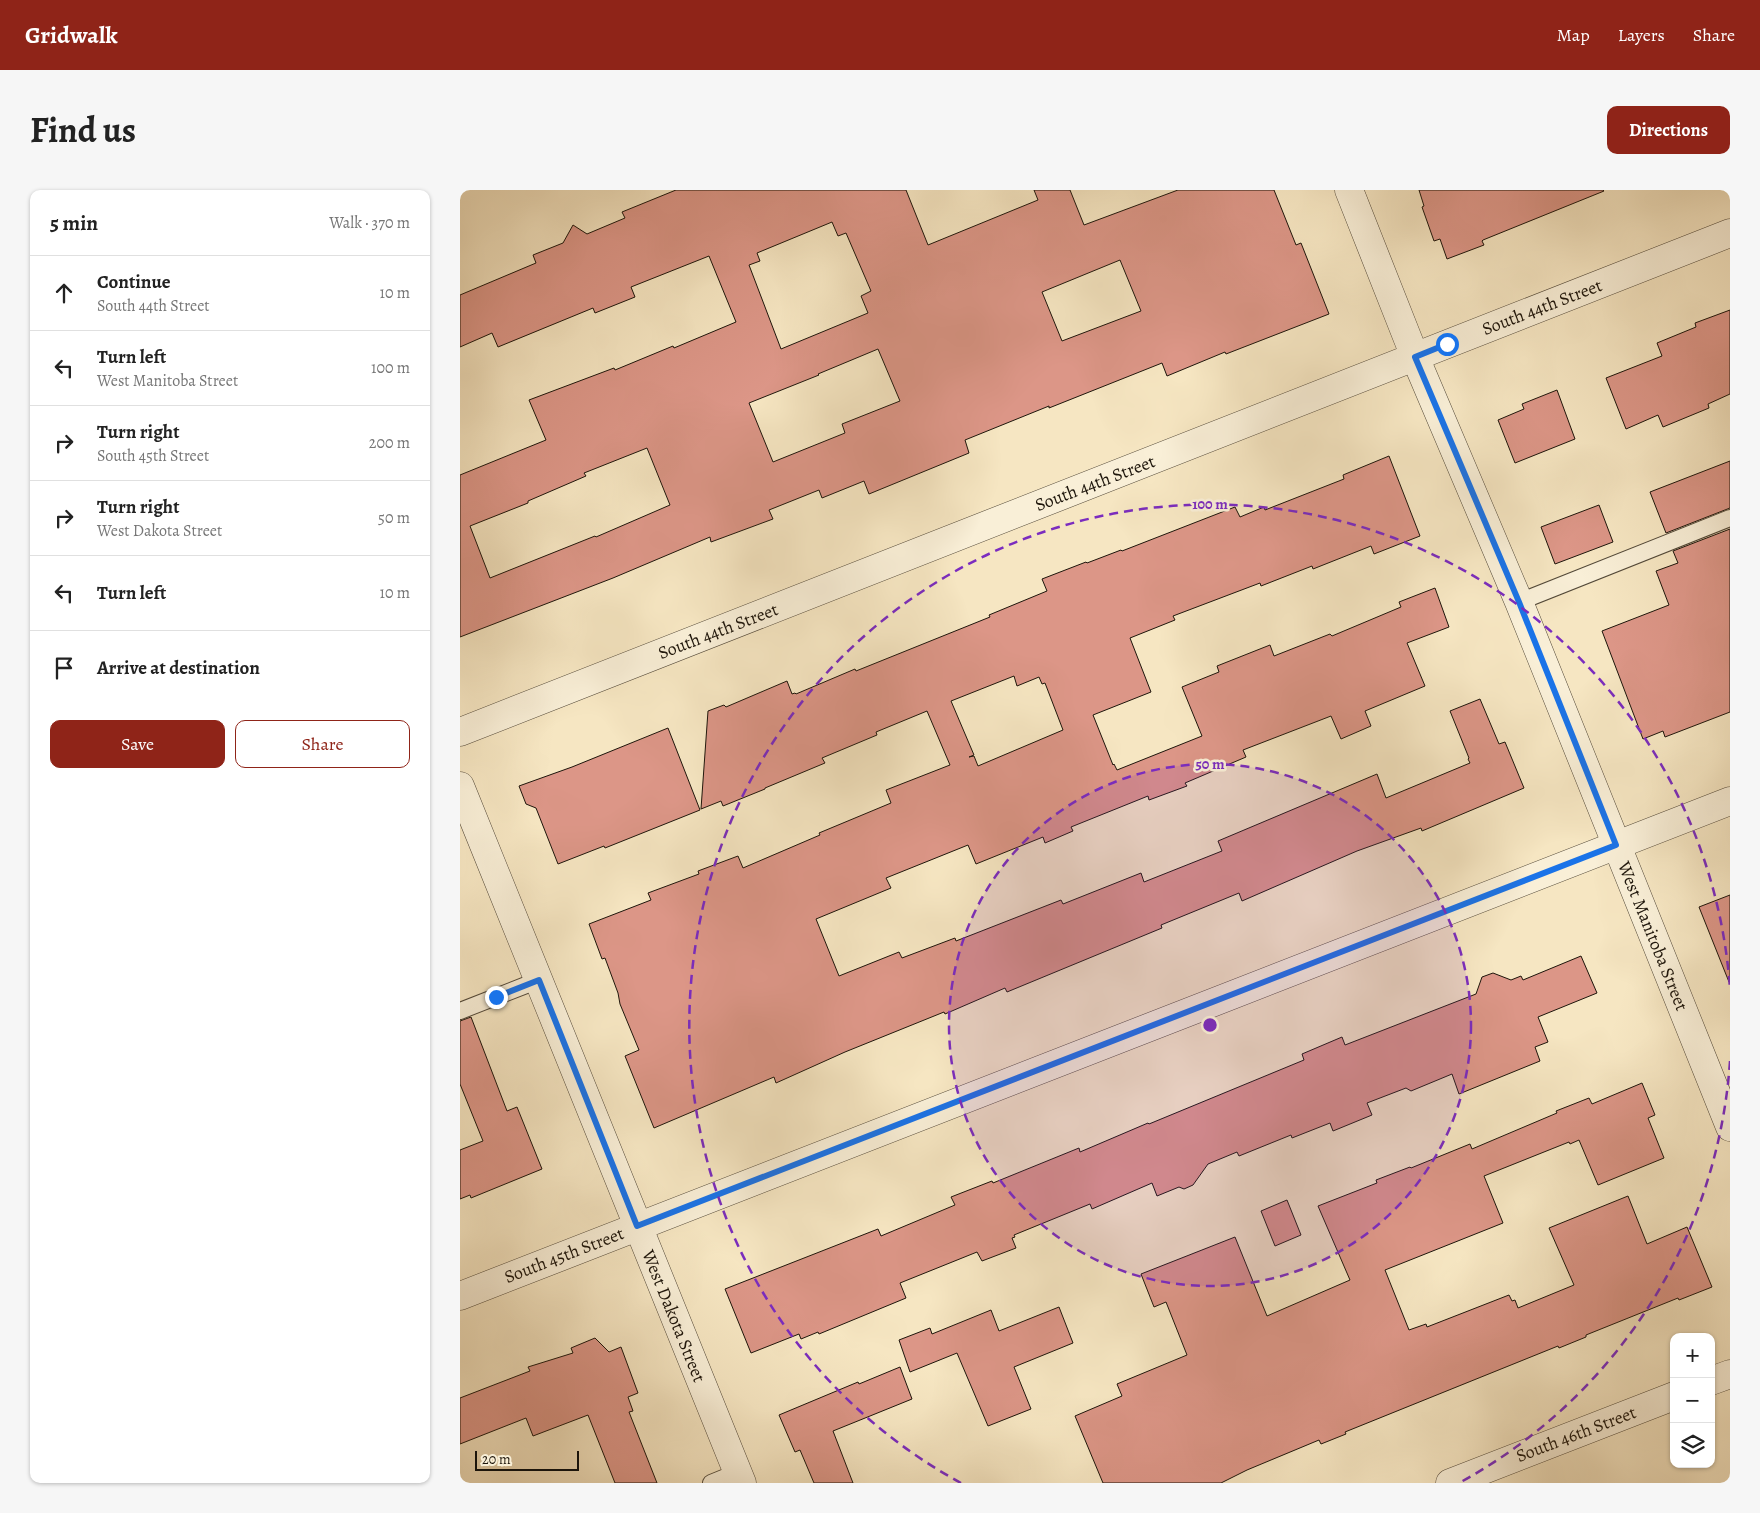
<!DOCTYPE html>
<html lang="en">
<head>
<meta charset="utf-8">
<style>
	body { margin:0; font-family:Alegreya,serif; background:#f6f6f6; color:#222 }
	.controls { position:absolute; right:15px; bottom:15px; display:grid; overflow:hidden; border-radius:10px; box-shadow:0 1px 4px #0004 }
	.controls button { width:45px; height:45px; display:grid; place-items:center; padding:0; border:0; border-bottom:1px solid #e0e0e0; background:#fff; color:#222; font:25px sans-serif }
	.scale { position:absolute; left:15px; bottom:12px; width:104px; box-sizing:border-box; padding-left:5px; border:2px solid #1d150b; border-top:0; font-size:14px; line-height:18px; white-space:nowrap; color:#1d150b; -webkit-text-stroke:4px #f9efd7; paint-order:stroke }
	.stop { position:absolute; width:15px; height:15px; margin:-11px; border:4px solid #1a73e8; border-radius:50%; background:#fff }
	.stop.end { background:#1a73e8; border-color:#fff; box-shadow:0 1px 5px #0008 }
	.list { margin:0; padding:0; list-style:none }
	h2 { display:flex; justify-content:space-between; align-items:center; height:65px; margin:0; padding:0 20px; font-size:21px }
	h2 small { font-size:16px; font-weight:400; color:#767676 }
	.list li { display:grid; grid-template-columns:32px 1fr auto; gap:15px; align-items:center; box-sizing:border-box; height:75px; padding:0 20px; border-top:1px solid #e0e0e0 }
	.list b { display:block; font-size:19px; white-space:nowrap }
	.list p { margin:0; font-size:16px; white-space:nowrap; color:#767676 }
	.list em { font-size:16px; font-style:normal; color:#767676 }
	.actions { display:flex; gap:10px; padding:15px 20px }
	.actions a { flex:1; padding:11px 0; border:1px solid #8f2418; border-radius:10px; text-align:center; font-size:18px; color:#8f2418 }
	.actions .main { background:#8f2418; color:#fff }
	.icon { flex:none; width:28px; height:28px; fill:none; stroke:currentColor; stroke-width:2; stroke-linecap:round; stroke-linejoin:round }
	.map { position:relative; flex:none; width:1270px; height:1293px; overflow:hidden; border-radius:10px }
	header { display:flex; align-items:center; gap:30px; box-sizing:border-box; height:70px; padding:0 25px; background:#8f2418; color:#fff }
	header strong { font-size:24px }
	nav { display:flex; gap:28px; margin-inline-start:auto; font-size:18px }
	.intro { display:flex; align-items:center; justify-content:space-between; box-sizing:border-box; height:120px; padding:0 30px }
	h1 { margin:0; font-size:35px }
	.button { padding:12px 22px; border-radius:10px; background:#8f2418; color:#fff; font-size:18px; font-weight:700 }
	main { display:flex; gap:30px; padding:0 30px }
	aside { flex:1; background:#fff; border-radius:10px; box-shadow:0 1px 4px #0004 }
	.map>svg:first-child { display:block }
	.building { fill:#dc9687; stroke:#1d150b; fill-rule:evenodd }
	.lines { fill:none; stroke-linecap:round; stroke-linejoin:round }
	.lane-casing { stroke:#534939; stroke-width:18 }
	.street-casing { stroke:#534939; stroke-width:29 }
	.lane { stroke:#f9efd7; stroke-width:16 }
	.street { stroke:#f9efd7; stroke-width:28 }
	.route { stroke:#1a73e8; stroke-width:6 }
	.ring { fill:none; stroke:#7b2cbf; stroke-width:2.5; stroke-dasharray:9 6 }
	.labels { text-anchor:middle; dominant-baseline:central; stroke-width:5; stroke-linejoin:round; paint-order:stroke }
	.street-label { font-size:18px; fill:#1d150b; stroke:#f9efd7 }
	.centre { fill:#7b2cbf; stroke:#f9efd7; stroke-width:2.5 }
	.ring-label { font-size:15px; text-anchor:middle; font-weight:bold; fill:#7b2cbf; stroke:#f9efd7; stroke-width:5; stroke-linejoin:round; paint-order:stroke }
</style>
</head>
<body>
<header>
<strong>Gridwalk</strong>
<nav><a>Map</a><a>Layers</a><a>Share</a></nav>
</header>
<div class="intro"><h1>Find us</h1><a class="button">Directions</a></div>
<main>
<aside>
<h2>5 min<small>Walk · 370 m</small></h2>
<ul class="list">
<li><svg class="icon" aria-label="ahead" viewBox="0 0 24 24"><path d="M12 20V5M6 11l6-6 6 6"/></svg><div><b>Continue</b><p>South 44th Street</p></div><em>10 m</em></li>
<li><svg class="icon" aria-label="left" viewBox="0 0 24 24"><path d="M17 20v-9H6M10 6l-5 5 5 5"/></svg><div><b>Turn left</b><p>West Manitoba Street</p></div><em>100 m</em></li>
<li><svg class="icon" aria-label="right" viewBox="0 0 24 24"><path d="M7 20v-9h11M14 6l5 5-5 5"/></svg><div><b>Turn right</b><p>South 45th Street</p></div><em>200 m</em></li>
<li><svg class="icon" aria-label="right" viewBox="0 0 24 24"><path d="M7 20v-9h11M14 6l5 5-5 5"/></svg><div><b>Turn right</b><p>West Dakota Street</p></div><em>50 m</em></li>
<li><svg class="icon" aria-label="left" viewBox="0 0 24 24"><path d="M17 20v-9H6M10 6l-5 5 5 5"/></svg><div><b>Turn left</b></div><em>10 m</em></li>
<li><svg class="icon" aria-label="arrive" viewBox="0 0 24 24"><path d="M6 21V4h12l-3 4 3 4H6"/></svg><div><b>Arrive at destination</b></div></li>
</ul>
<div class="actions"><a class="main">Save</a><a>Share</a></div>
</aside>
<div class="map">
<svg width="1270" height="1293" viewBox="0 0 1270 1293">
	<rect width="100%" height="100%" fill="#f6e6c2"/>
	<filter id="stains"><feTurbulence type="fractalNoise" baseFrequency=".004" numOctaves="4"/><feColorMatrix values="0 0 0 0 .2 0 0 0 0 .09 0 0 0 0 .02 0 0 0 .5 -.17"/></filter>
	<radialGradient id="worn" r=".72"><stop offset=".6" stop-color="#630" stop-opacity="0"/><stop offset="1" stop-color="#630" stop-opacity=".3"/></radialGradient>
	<g class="building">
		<path d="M216,0H446L468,55L578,10L574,0H610L624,35L718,0H814L836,55L841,53L869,124L766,164L765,162L707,186L702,173L589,218V216L505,250L509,263L409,304L404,291L362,308L359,300L309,320L313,329L251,352L250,347L153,388L0,447V285L86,250L69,210L154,178L155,180L213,156L214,158L276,132L249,66L171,97L175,107L135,123L133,118L38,157L32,143L0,157V105L76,73L73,65L103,53L113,35L127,44L165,28L162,22ZM372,32L378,46L386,43L411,101L401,106L408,123L321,159L289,75L300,71L297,63ZM660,70L681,121L602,151L582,102ZM418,159L440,211L382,234L385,243L313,272L289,213L359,185L358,184ZM187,258L210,315L136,347L135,346L30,388L10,336L68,313V311L126,286L124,283Z"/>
		<polygon points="959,0 1143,0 1144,1 1023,50 1022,51 1024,55 987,69 980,49 974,51 962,17 964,16"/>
		<polygon points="1270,120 1270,204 1248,214 1249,218 1203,237 1198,225 1166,239 1146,188 1202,166 1197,153 1236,137 1235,133"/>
		<polygon points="1097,200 1115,249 1055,273 1038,230 1064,219 1062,214"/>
		<path d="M929,266L960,346L914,364L911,356L853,379L852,376L801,396L800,393L713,426L715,430L670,448L691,502L633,525L653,575L654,574L657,580L742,546L722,497L759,482L757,476L810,455L814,466L870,444L872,446L941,417L939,412L975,398L989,437L947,453L965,496L905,521L911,536L881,549L871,526L783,560L786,567L725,593L727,596L689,610L688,606L611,637L613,641L585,653L583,647L516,674L508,655L426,688L431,698L356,729L379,786L439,762L442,768L495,748L496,751L601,710L603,714L681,683L684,692L762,661L758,651L917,584L926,608L1010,573L1008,569L1009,568L990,521L1020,509L1039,554L1045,552L1064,598L962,641L961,638L897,661L782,711L779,703L701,735L702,738L547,802L545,798L485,824L484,822L385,862L316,893L314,887L194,938L165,866L179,860L160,814L158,803L145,768L142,769L129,734L191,710L188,703L239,684L238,681L278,666L283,678L360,645L359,643L431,613L426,600L490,575L467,521L416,542L417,545L362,568L365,573L305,598V599L263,616L261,611L241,619L248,521L264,515L266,517L327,491L332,504L335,503L336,504L395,479L396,481L530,427L529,425L587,401L582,389L626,372L627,373L661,360L662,361L775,317L780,327L804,317L805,320L884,289L883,285ZM554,486L557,496L579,487L582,494L585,493L603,540L518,576L514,566L509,567L514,565L491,511Z"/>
		<polygon points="1270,271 1270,318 1206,343 1190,302"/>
		<polygon points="1139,315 1153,352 1095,374 1081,337"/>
		<polygon points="1270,339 1270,522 1205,547 1203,541 1183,549 1142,441 1209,415 1196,381 1218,373 1213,361"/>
		<polygon points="208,538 240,620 145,658 144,656 98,674 76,618 66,614 59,596 112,577"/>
		<polygon points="1270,705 1270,791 1269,792 1239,717"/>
		<polygon points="1121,766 1137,803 1078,827 1088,852 1075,857 1080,871 999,904 992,884 951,901 946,898 907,913 912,925 873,941 870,933 832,948 831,945 779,966 777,962 748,974 733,995 724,999 719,997 697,1006 692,993 632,1019 630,1014 554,1045 555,1047 552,1048 556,1058 522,1071 517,1062 440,1093 446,1108 359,1144 358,1142 341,1149 339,1144 291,1163 265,1099 418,1039 421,1046 495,1015 491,1007 532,991 533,993 619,958 620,962 688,933 689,934 844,870 842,864 882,847 885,855 1016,804 1022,787 1033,783 1051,790 1061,786 1063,790"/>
		<polygon points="11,827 47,921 57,917 82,979 11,1008 10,1005 0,1009 0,960 23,951 0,894 0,831"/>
		<polygon points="1182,893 1195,925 1188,928 1204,968 1138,995 1119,950 1110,954 1109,952 1024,986 1043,1033 925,1080 949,1140 966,1134 967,1137 1049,1105 1052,1111 1055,1110 1058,1118 1114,1095 1089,1038 1168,1006 1187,1054 1227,1037 1252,1097 1219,1110 1218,1108 1126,1145 1126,1147 1099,1158 1098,1156 885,1242 886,1244 861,1254 859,1250 787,1280 761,1293 643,1293 615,1226 662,1206 657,1194 727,1165 706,1112 694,1117 681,1084 775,1047 807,1126 890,1090 858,1016 917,993 916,990 950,977 951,978 1010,954 1012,959 1097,923 1096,921 1129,908 1132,914"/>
		<polygon points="827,1010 841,1045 815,1056 801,1021"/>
		<polygon points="599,1117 613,1153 554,1177 571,1219 528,1236 497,1163 450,1182 439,1150 470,1138 472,1144 531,1120 539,1141"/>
		<polygon points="135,1148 149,1162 161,1157 178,1203 168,1207 173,1221 169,1222 197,1293 155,1293 128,1225 73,1246 66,1228 0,1254 0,1208 70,1181 68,1177 113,1163 111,1158"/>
		<polygon points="440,1177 452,1209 373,1241 393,1293 354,1293 340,1260 335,1262 319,1225 398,1192 399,1194"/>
	</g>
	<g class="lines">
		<defs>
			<g id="lane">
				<polyline points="1059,412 1270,328"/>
				<polyline points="0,821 79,790"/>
				<polyline points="251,1293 278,1282"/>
			</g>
			<g id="street">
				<polyline points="889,0 955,167 1059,412 1270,937"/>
				<polyline points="0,542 1270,43"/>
				<polyline points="0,596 282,1293"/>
				<polyline points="0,1106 1270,611"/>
				<polyline points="1251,1191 1270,1184"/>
				<polyline points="990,1293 1214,1206"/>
			</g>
		</defs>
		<use href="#lane" class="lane-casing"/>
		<use href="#street" class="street-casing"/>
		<use href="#lane" class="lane"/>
		<use href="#street" class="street"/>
	</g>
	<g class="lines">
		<polyline class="route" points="36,807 79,790 177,1036 1156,655 1059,412 955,167 987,154"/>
	</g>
	<circle cx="750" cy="835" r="261" fill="#7b2cbf" fill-opacity=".12"/>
	<g class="ring">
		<circle cx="750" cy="835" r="261"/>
		<path d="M1270 871A521 521 0 0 1 999 1293M501 1293A521 521 0 1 1 1270 799"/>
	</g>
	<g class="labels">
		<g class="street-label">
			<text transform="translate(1082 117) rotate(-21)">South 44th Street</text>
			<text transform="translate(635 293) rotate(-21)">South 44th Street</text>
			<text transform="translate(258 441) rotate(-21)">South 44th Street</text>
			<text transform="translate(1193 746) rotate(68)">West Manitoba Street</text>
			<text transform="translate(104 1065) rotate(-21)">South 45th Street</text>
			<text transform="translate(214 1126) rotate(68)">West Dakota Street</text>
			<text transform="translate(1116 1244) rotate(-21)">South 46th Street</text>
		</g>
	</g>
	<circle cx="750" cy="835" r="8" class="centre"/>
	<g class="ring-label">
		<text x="750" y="319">100 m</text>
		<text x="750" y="579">50 m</text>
	</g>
	<rect width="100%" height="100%" filter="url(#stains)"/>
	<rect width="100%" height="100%" fill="url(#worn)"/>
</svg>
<div class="controls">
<button>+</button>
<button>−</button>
<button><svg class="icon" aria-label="layers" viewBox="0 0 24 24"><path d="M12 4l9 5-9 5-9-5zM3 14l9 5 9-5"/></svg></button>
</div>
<div class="scale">20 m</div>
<div class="stop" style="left:987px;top:154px"></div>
<div class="stop end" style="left:36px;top:807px"></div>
</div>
</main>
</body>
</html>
